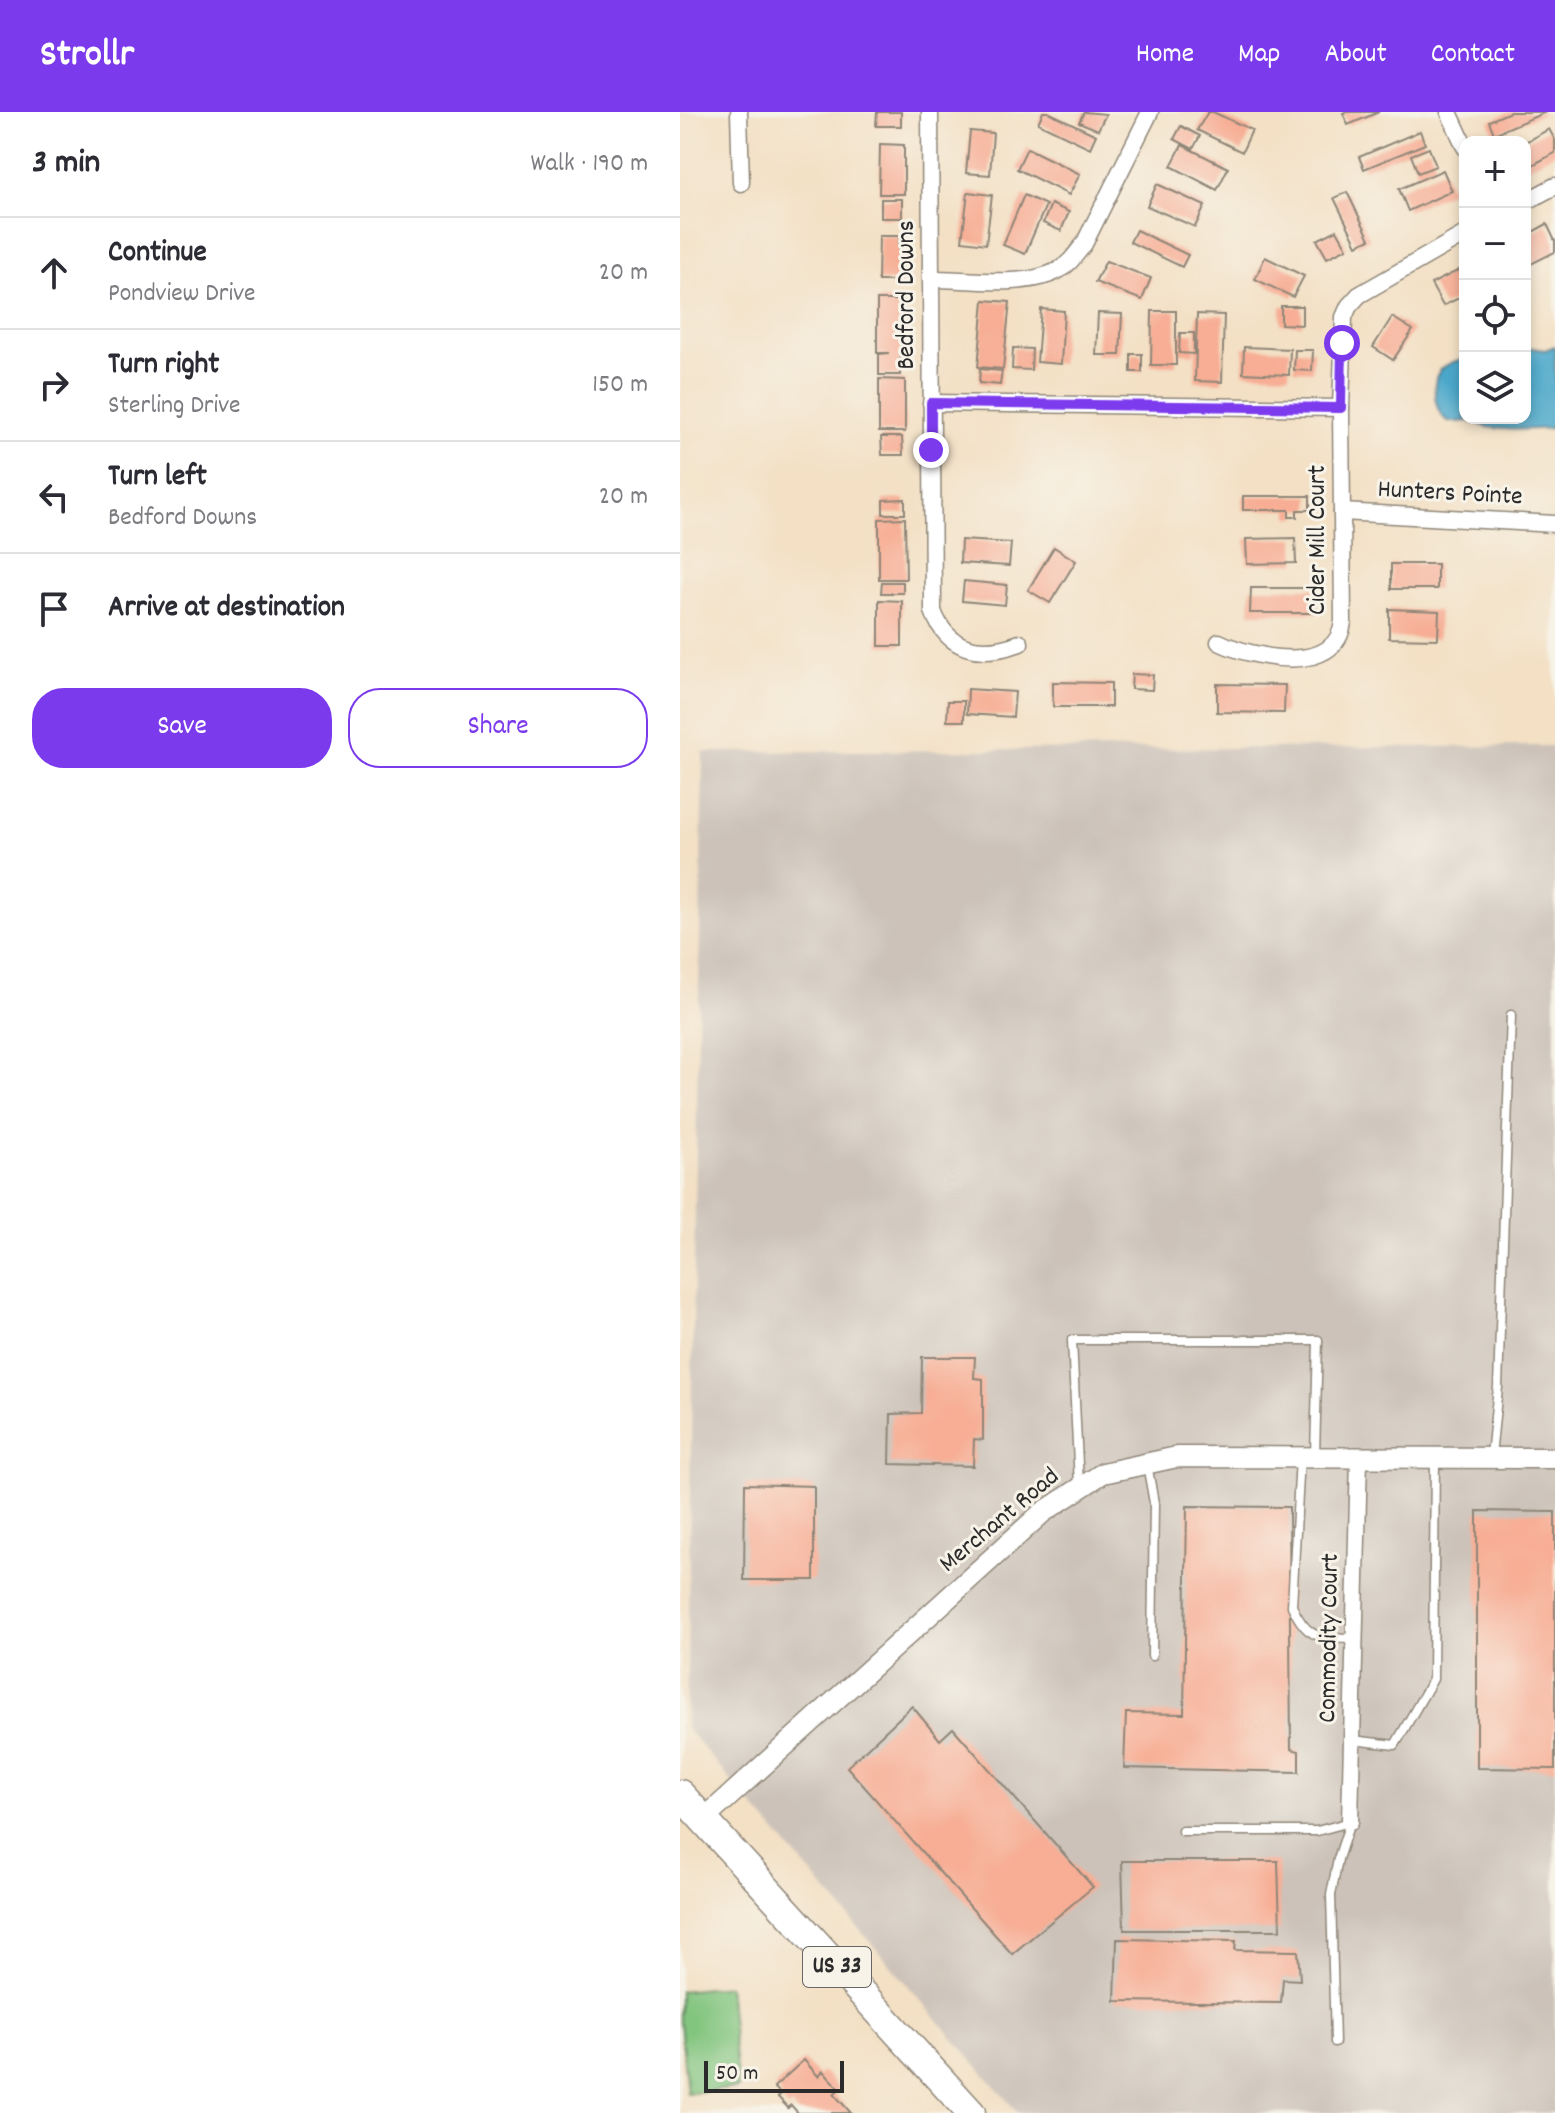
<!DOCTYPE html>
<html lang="en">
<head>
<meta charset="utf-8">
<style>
	body { margin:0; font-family:Dekko,sans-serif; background:#f2f2f3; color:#2b2b33 }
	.controls { position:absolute; right:24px; top:24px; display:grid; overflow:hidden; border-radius:16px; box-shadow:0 4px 12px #0003 }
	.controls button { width:72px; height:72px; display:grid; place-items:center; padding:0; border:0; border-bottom:2px solid #e1e1e2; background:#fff; color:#2b2b33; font:40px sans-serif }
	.scale { position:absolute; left:24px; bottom:20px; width:140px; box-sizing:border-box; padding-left:8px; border:4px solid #2b2b2b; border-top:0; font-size:22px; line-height:28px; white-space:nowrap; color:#2b2b2b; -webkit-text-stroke:6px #f7f3e8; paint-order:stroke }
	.stop { position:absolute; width:24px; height:24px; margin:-18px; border:6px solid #7c3aed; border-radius:50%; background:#fff }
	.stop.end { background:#7c3aed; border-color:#fff; box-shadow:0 2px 8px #0008 }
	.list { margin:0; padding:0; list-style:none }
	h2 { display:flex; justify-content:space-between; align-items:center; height:104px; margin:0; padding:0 32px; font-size:34px }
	h2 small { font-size:26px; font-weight:400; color:#7c7c81 }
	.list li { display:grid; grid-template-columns:52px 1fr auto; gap:24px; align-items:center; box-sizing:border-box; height:112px; padding:0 32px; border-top:2px solid #e1e1e2 }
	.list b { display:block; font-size:30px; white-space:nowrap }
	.list p { margin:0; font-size:26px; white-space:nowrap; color:#7c7c81 }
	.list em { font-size:26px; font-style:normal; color:#7c7c81 }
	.actions { display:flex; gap:16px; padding:24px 32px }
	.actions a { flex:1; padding:18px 0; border:2px solid #7c3aed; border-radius:32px; text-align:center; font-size:28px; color:#7c3aed }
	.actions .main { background:#7c3aed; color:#fff }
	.icon { flex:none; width:44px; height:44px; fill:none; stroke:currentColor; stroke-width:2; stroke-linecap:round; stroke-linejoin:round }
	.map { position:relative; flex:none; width:875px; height:2001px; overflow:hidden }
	header { display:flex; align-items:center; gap:48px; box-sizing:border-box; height:112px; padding:0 40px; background:#7c3aed; color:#fff }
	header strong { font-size:38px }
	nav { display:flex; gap:44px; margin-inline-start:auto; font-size:28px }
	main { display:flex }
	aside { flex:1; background:#fff }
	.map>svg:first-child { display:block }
	.industrial { fill:#ccc2b9 }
	.green { fill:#82c57f; stroke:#567855; stroke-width:2 }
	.water { fill:#4ca7ca; stroke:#3c697a; stroke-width:2 }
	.building { fill:#f7ae95 }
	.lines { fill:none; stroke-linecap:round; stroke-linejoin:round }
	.service-casing { stroke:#8f8678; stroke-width:11 }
	.minor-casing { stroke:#8f8678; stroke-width:19 }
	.tertiary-casing { stroke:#8f8678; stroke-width:23 }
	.trunk-casing { stroke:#8f8678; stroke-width:31 }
	.service { stroke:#fff; stroke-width:8 }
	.minor { stroke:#fff; stroke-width:16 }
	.tertiary { stroke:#fff; stroke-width:20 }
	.trunk { stroke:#fff; stroke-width:28 }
	.route { stroke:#7c3aed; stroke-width:10 }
	.labels { text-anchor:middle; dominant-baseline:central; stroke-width:6; stroke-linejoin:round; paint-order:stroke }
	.shield { fill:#f7f3e8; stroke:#686764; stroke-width:2 }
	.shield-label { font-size:24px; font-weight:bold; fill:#2b2b2b }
	.street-label { font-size:26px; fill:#2b2b2b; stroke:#f7f3e8 }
</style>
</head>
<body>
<header>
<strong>Strollr</strong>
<nav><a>Home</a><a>Map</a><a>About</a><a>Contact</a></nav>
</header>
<main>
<aside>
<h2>3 min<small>Walk · 190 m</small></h2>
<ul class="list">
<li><svg class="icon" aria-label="ahead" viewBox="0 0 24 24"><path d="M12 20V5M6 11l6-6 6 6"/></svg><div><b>Continue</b><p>Pondview Drive</p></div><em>20 m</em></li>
<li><svg class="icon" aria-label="right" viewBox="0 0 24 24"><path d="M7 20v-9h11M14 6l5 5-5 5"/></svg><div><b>Turn right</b><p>Sterling Drive</p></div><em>150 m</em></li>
<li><svg class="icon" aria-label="left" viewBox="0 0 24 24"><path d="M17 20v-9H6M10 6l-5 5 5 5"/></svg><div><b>Turn left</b><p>Bedford Downs</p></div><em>20 m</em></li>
<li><svg class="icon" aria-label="arrive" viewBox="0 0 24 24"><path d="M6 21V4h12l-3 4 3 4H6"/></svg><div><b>Arrive at destination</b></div></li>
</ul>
<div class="actions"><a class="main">Save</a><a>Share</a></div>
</aside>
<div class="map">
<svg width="875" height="2001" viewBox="0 0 875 2001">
	<rect width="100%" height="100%" fill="#f7f3e8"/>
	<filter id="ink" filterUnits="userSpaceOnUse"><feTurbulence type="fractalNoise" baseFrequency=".0125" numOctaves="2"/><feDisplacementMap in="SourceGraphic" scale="16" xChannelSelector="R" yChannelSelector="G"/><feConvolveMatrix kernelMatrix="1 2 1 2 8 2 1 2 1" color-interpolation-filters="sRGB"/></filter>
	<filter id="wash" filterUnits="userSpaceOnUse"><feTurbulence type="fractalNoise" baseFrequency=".006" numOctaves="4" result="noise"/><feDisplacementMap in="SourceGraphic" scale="32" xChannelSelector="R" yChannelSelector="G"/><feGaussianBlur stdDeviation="1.8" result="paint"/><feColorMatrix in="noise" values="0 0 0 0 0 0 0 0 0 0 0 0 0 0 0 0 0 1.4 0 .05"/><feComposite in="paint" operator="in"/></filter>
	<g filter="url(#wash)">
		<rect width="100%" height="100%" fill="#f3e0c5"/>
		<polygon class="industrial" points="875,634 875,2001 338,2001 6,1616 23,640"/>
		<polygon class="green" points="48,1874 58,1976 7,1981 0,1910 0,1879"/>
		<path class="water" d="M875,234V316C852,317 829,319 807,315C801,314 795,310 790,309C782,308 772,313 765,307C756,299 754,283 755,272C756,255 770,251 785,246V306H845V235L865,238Z"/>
		<g id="blocks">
			<g class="building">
				<polygon points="197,0 221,0 221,14 196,14"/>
				<polygon points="363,0 368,0 416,23 410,36 358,11"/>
				<polygon points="404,0 426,2 418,18 399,10"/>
				<polygon points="528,0 533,0 572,18 562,40 517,18"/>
				<polygon points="665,0 699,0 668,13 663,1"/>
				<polygon points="830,0 866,0 814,22 809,9"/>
				<polygon points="501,14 520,24 513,37 494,27"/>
				<polygon points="869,17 875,28 875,41 845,57 845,30"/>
				<polygon points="290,19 313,21 310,63 286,61"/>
				<polygon points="740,19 745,32 684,57 679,45"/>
				<polygon points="200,32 224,33 224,82 199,82"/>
				<polygon points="502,33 548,56 537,78 491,54"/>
				<polygon points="347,36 400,62 389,83 337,57"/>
				<polygon points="749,36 756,54 738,61 731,43"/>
				<polygon points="763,58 772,79 728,99 719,77"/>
				<polygon points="477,72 525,94 515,115 467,94"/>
				<polygon points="288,80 312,83 306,132 282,129"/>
				<polygon points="667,80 690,127 677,133 654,86"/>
				<polygon points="344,83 366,93 345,142 323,133"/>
				<rect x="201" y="87" width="21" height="19"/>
				<polygon points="371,92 389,100 381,119 363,111"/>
				<polygon points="867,112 875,129 875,140 845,155 845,124"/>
				<polygon points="456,118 508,143 502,155 450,130"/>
				<polygon points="657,118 667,136 647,146 637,128"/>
				<polygon points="199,124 219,124 219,169 198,169"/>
				<polygon points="585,145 624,164 613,185 575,167"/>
				<polygon points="426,149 471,166 462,188 415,170"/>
				<polygon points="785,155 785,183 763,194 751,172"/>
				<polygon points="197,188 223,188 220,263 199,263 199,242 209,241 197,241"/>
				<polygon points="304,188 330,190 323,257 298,255"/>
				<polygon points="601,194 622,194 622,213 601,212"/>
				<polygon points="361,197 384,199 381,252 357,250"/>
				<polygon points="472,199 496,199 496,253 471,253"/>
				<polygon points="418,201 442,202 440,243 416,243"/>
				<polygon points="517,202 544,203 542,270 515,269"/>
				<polygon points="712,205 733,218 713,248 693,235"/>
				<polygon points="500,221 514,221 514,242 499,241"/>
				<polygon points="564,235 610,237 609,263 563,261"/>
				<polygon points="333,236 352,237 351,258 332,257"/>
				<polygon points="615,238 633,238 632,259 614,258"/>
				<rect x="451" y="242" width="11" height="18"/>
				<polygon points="300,257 322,259 320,273 299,271"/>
				<polygon points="199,267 225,268 225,320 199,320"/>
				<polygon points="201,325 222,325 223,343 202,343"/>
				<polygon points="563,384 630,384 630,398 617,398 617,405 609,405 609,398 563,398"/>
				<polygon points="225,387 225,402 203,402 203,388"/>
				<polygon points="225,406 226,467 199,467 199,407"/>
				<polygon points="615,426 616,451 567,452 566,427"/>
				<polygon points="281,428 331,431 329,454 280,451"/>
				<polygon points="374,435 396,449 370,491 348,478"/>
				<rect x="711" y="452" width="46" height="25"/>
				<polygon points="284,469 327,473 325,493 282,489"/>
				<polygon points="202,470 223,470 223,481 201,481"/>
				<polygon points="571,476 636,476 636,501 570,501"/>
				<polygon points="199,488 222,489 222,534 199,534"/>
				<polygon points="709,497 759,499 758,527 709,526"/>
				<polygon points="452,562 473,563 472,578 451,577"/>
				<polygon points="373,570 431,571 431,595 373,595"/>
				<polygon points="537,572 605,573 604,601 537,600"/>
				<polygon points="288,577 335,580 333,605 287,602"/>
				<polygon points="268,589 284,589 284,609 267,609"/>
				<polygon points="242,1245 295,1245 294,1266 303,1267 303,1328 294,1327 293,1354 210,1352 211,1302 241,1301"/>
				<polygon points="65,1372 134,1374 134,1468 64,1468"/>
				<polygon points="507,1394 609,1395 611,1637 619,1639 619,1660 444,1656 446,1601 504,1602"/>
				<polygon points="797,1399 875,1400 875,1657 797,1656"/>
				<polygon points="232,1594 260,1628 273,1616 413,1775 332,1842 167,1655"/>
				<polygon points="442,1749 598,1749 600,1818 444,1818"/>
				<polygon points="437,1827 556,1829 555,1838 618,1839 620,1868 603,1867 601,1891 435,1889"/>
				<polygon points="124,1948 138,1964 143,1959 159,1977 154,1982 171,2001 118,2001 111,1993 108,1996 98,1985 101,1982 94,1975"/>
			</g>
		</g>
	</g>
	<g filter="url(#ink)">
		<use href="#blocks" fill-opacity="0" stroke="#8f8678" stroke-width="2"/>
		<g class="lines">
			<defs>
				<g id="service">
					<polyline points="811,1344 818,1275 831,903"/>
					<path d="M620,1345L612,1494C628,1529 639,1525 674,1526"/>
					<polyline points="467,1352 474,1391 472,1544"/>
					<polyline points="399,1373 392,1228 638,1228 635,1343"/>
					<polyline points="672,1628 715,1633 753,1567 755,1345"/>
					<polyline points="502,1719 637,1719 670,1710"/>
					<polyline points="655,1930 651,1783 658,1747 670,1710"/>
				</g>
				<g id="minor">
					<polyline points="59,0 61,71"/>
					<path d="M250,0L253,499C268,540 302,545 340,531"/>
					<polyline points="769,0 785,35"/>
					<polyline points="845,90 875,74"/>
					<path d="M251,167C288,167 344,176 377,159C389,153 396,142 404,132L470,0"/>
					<polyline points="251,291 661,296"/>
					<polyline points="662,400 875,412"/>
					<path d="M539,530C572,546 658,565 663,509L661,296L664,205L669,194L679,183L785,122"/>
					<polyline points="670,1710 679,1344"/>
				</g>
				<polyline id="tertiary" points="23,1708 362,1401 423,1361 497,1345 875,1346"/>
				<polyline id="trunk" points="0,1682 291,2001"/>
			</defs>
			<use href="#service" class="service-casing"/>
			<use href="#minor" class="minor-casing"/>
			<use href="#tertiary" class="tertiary-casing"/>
			<use href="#trunk" class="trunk-casing"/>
			<use href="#service" class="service"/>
			<use href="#minor" class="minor"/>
			<use href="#tertiary" class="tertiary"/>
			<use href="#trunk" class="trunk"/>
		</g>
	</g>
	<g class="lines" filter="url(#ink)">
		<polyline class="route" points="251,338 251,291 661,296 662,231"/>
	</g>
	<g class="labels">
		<rect class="shield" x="123" y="1835" width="68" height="40" rx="6"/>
		<g class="shield-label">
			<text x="157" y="1855">US 33</text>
		</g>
		<g class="street-label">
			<text transform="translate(227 183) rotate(-90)">Bedford Downs</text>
			<text transform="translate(770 382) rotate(3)">Hunters Pointe</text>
			<text transform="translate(638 428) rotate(-90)">Cider Mill Court</text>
			<text transform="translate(320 1409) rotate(-40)">Merchant Road</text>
			<text transform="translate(650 1526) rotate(-89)">Commodity Court</text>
		</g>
	</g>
</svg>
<div class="controls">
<button>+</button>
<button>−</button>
<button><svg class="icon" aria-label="locate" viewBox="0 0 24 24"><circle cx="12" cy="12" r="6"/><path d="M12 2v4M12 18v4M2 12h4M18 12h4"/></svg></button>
<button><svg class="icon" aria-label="layers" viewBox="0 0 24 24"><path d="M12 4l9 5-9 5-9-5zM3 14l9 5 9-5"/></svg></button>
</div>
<div class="scale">50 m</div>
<div class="stop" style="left:662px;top:231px"></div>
<div class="stop end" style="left:251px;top:338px"></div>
</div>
</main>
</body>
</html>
